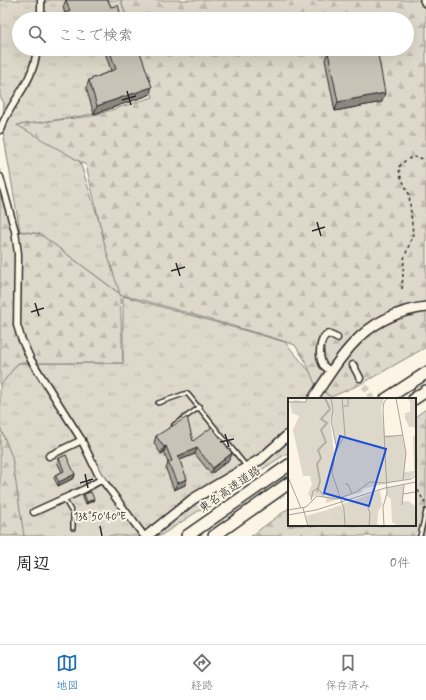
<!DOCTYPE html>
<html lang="ja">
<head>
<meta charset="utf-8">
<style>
	body { margin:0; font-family:Mynerve,"Klee One",sans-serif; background:#f2f2f2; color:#222 }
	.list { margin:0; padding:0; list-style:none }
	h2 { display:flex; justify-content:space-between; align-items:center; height:52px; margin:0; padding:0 16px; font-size:17px }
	h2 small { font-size:13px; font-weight:400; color:#767676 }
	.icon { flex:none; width:22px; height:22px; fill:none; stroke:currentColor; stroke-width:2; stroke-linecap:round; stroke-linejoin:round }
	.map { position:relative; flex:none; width:426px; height:536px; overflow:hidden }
	.search { position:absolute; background:#fff; box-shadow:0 4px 16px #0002; left:12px; right:12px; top:12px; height:44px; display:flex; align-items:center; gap:10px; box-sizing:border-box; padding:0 14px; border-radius:22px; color:#767676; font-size:15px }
	.sheet { height:108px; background:#fff }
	nav { display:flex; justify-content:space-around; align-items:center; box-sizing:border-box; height:56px; border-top:1px solid #e0e0e0; background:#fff; font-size:11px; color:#767676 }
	nav a { display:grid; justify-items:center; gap:2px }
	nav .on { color:#1f6fb2 }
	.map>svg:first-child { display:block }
	.grass { fill:url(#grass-tufts); stroke:#84827a }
	.forest { fill:url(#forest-firs); stroke:#84827a }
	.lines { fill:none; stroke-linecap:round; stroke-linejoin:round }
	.street-tunnel { stroke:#d2cdc0; stroke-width:6; stroke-dasharray:6 3; stroke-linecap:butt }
	.lane-casing { stroke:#2b2b2b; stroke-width:6 }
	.street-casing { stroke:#2b2b2b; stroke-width:9 }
	.secondary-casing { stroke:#2b2b2b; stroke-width:12 }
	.highway-casing { stroke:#2b2b2b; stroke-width:14 }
	.path { stroke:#2b2b2b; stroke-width:1.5; stroke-dasharray:3 3; stroke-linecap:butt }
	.lane { stroke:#fcf5e5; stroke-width:3 }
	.street { stroke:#fcf5e5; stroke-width:6 }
	.secondary { stroke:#fcf5e5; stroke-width:9 }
	.highway { stroke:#fcf5e5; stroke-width:11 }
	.wall { fill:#aca89d; stroke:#2b2b2b }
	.shaded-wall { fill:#8c8880; stroke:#2b2b2b }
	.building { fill:#c8c3b7; stroke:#2b2b2b }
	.ticks { fill:none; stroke:#2b2b2b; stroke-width:1.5 }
	.labels { text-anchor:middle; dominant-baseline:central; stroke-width:4; stroke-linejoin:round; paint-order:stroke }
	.street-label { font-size:12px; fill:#2b2b2b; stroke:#fcf5e5 }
	.inset-river { fill:none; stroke:#b4b0a5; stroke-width:2 }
	.inset-road { fill:none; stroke:#a8a49b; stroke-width:1 }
	.view { fill:#1d4ed8; fill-opacity:0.15; stroke:#1d4ed8; stroke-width:2 }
	.inset-edge { fill:none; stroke:#2b2b2b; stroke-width:2 }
	.ticks-label { font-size:10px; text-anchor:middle; fill:#2b2b2b; stroke:#fcf5e5; stroke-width:4; stroke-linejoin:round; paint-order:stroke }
</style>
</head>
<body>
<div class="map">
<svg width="426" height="536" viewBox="0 0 426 536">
	<defs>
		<pattern id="grass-tufts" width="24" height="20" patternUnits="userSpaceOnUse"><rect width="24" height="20" fill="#ded8ca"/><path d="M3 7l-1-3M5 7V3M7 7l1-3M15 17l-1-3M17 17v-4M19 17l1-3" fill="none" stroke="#bfbaae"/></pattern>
		<pattern id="forest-firs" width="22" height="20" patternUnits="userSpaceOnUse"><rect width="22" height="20" fill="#ded8ca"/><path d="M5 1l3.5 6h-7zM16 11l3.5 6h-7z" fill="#bfbaae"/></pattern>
	</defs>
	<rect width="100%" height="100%" fill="#fcf5e5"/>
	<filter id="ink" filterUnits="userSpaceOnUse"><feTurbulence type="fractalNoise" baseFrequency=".025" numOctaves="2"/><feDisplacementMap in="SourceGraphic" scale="8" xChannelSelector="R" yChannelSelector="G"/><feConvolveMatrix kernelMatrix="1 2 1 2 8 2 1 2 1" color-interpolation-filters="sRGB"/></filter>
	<g filter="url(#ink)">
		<polygon class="grass" points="0,0 39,0 41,2 51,0 121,0 127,19 19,19 19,49 137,49 152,94 94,114 23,125 80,162 123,296 285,342 331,397 330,399 289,399 289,452 160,536 23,536 0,444 0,386 18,363 123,363 123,296 40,234 20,231 2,126 4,103 0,96"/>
		<g class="forest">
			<polygon points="121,0 426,0 426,347 363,383 331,397 315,384 306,362 295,345 274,338 143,300 120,295 123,363 18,363 0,386 0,170 15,231 40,234 120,294 106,250 86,165 17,125 92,116 153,97 137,49 407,49 407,19 127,19"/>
			<polygon points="426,409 426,536 251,536 289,508 289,525 415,525 415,417"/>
			<polygon points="0,427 12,457 24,536 0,536"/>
		</g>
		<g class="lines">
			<g class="street-tunnel">
				<polyline points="337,338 353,365"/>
				<polyline points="360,378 372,399"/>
			</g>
			<defs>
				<g id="lane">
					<polyline points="158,403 187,393 246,466"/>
					<polyline points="174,425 200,407"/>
					<polyline points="64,499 73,514 73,528"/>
					<polyline points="420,536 426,511"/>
				</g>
				<g id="street">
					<polyline points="41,0 41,19"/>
					<path d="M0,130C11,99 33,85 37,49"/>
					<polyline points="0,177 15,231 18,254 17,325 21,338 31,360 81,439 98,474 144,536"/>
					<polyline points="353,365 360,378"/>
					<path d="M331,372C329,370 325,367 323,365C318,356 319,339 328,334L337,338"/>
					<polyline points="49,456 82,440"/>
					<polyline points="34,512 85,489 102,479"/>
				</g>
				<g id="secondary">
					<polyline points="425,0 426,2"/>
					<path d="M313,399C344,352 365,315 426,307"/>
					<polyline points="147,536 193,499 261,459 289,434"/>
				</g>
				<g id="highway">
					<polyline points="386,399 426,373"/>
					<polyline points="414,399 426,391"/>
					<polyline points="187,536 289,465"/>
					<polyline points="214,536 289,483"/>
				</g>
			</defs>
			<use href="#lane" class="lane-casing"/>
			<use href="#street" class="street-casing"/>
			<use href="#secondary" class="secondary-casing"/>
			<use href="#highway" class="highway-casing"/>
			<g class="path">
				<path d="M402,289L404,259L413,234L409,194L400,175L399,167C407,157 414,155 426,160"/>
				<polyline points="415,485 426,505"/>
			</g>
			<use href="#lane" class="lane"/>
			<use href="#street" class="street"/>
			<use href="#secondary" class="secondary"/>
			<use href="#highway" class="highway"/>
		</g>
		<g class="wall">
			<polygon points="66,0 108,0 111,7 65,14 63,7"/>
			<polygon points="104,49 139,49 149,95 94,114 86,88 89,80 111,71"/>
			<polygon points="328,52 382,102 335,111 325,60"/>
			<polygon points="156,436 193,441 230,459 211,474 195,454 180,460 185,485 174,490 166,469 168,463 164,452 161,454 154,443"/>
			<polygon points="59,458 75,474 74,478 58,486 54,478 55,475 62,472 57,462"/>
			<polygon points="84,494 94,499 93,501 86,504 83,497"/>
		</g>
		<g class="shaded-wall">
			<polygon points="152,87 149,95 94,114 97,106"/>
			<polygon points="385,93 382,102 335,111 338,102"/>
			<polygon points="166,446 164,452 161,454 164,447"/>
			<polygon points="197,448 195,454 175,462 178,456"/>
			<polygon points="232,453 230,459 211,474 213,468"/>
			<polygon points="75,474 74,478 58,486 59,482"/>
			<polygon points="187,479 185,485 174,490 177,483"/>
			<polygon points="94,499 93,501 86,504 87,502"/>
		</g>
		<g class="building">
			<polygon points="66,0 108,0 111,7 118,5 122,19 51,19 70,11"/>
			<polygon points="109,49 139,49 152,87 97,106 89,80 116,69"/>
			<polygon points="344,49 377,49 385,93 338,102 328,52"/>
			<polygon points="187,417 193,441 212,427 232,453 213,468 197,448 178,456 187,479 177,483 168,462 172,461 166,446 164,447 156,436"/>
			<polygon points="66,455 75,474 59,482 55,475 64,471 59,458"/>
			<polygon points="91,492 94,499 87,502 84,494"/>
		</g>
	</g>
	<path class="ticks" d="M127,91L131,105M122,100L136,96M317,222L321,236M312,231L325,227M176,263L180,276M171,271L185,267M35,303L39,316M31,312L44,308M225,434L229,447M220,442L234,439M85,474L88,488M80,483L93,479M100,526L102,536"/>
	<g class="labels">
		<g class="street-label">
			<text transform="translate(230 490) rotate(-35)">東名高速道路</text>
		</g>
	</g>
	<g transform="translate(288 398)">
		<rect width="128" height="128" fill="#fcf5e5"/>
		<path d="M44,25H49L57,40L65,41L66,53H51L56,58V73L72,83L75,91L74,94L38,105L39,81L43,77L54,81L56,74L47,64L49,52ZM53,107L60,122L57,111L60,110L72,128H47L39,112Z" fill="#ded8ca"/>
		<path d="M19,0H96L93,11L97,37L114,38L118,56L116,74L126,73L125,38L128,37V75L122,80L75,91L73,84L56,74L54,81L43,77L39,81L38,99L30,97L23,100L20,96L24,86L22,78H15L5,32L11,18L4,15L2,4L8,2L18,4ZM43,17L44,25H49L57,40L65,41L66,53L50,52L56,59V73L47,63L42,23ZM119,0H128V34L126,29H121L117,20V15L122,14V4ZM115,87V104L120,103L127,108L128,128H110L104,124L103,101L99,98V90ZM92,93L94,107L90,114L89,128H72L61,116L60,110L57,111L60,122L57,123L54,106ZM39,112L47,128H21L18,118Z" fill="#ded8ca" fill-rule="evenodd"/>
		<path class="inset-river" d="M29,94L32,83L29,66L33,60L30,52L38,44L33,32L39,25L33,21L42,11L37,0"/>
		<path class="inset-road" d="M43,0L45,12L43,23L49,51M54,0L57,37L47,55L44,75L56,111L57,128M108,0L118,55L115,82M0,4H18L19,0M54,8H60V0M97,39L115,37M0,79L13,110M57,86H60L64,96M115,96L127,94M23,102L25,93L30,90L36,99M114,107L116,86M15,110L20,128M0,112L18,109L29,98L49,101L68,94L82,84L97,85L123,81L128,77M0,117L28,112L97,90L128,84M81,128L82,115L80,110L82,105M96,128L95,109L99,95L95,11L96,4L100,0"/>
		<path class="view" d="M52,38L98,51L81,108L36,95Z"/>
		<rect width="128" height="128" class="inset-edge"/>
	</g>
	<g class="ticks-label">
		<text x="100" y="520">138°50'40"E</text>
	</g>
</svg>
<div class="search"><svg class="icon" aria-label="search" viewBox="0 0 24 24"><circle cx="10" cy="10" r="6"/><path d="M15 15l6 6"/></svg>ここで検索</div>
</div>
<section class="sheet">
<h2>周辺<small>0件</small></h2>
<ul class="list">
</ul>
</section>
<nav>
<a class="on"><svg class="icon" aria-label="map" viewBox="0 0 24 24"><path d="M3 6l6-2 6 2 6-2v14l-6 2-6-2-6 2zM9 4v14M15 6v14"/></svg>地図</a>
<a><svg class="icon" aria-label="directions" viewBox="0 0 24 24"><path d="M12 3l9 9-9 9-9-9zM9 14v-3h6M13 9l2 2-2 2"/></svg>経路</a>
<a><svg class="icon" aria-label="saved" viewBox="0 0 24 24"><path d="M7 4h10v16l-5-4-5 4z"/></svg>保存済み</a>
</nav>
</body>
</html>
